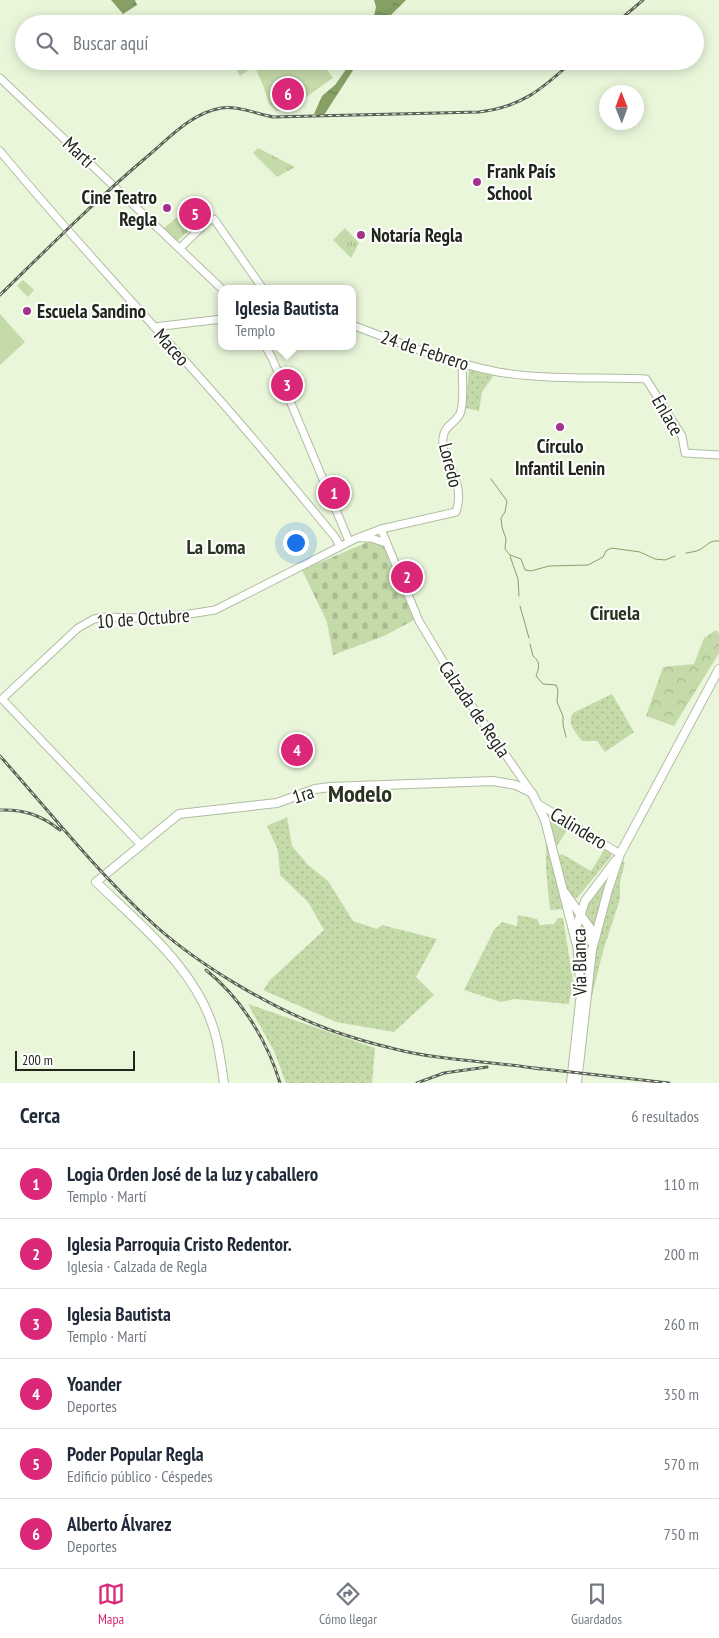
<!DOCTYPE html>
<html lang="es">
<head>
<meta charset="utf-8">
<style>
	body { margin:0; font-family:"PT Sans Narrow",sans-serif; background:#f2f2f3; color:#1f2937 }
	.compass { position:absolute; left:599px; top:85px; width:45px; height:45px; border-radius:50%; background:#fff; box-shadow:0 2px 12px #0003; rotate:359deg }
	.scale { position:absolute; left:15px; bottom:12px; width:120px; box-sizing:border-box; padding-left:5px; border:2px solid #21261c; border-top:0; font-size:14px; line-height:18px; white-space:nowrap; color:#21261c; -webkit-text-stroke:4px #fff; paint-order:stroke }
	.you { position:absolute; left:295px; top:542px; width:18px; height:18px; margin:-12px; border:4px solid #fff; border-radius:50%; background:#1a73e8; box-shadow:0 0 0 8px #1a73e833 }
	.badge { display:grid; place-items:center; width:32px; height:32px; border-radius:50%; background:#db2777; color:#fff; font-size:16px; font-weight:700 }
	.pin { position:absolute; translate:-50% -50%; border:2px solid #fff; box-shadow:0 1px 5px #0006 }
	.popup { position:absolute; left:218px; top:285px; width:138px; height:65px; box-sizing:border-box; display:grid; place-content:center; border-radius:10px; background:#fff; filter:drop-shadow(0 1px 4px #0005); font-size:16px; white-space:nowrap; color:#747a83 }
	.popup b { font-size:19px; color:#1f2937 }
	.popup::after { content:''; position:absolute; left:50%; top:100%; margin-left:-10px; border:10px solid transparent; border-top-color:#fff }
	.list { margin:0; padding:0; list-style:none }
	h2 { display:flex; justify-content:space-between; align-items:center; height:65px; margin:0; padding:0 20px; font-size:21px }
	h2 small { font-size:16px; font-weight:400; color:#747a83 }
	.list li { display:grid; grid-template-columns:32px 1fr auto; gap:15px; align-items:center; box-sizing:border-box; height:70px; padding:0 20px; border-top:1px solid #e0e1e3 }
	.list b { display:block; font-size:19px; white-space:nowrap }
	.list p { margin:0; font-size:16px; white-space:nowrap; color:#747a83 }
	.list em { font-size:16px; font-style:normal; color:#747a83 }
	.icon { flex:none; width:28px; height:28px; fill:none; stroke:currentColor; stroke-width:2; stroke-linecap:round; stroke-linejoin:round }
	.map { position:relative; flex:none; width:719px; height:1083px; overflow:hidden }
	.search { position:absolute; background:#fff; box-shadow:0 2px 12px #0003; left:15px; right:15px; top:15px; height:55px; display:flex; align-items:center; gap:12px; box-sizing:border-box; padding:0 18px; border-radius:28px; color:#747a83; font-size:19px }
	.sheet { height:485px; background:#fff }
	nav { display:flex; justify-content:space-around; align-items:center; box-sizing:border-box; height:70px; border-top:1px solid #e0e1e3; background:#fff; font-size:14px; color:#747a83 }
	nav a { display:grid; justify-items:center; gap:2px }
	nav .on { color:#db2777 }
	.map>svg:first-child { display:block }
	.grass { fill:url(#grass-dots) }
	.forest { fill:url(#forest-crowns) }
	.cemetery { fill:url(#cemetery-stones) }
	.park { fill:url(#park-tufts) }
	.pitch { fill:#c4daa9 }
	.water { fill:url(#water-ripples) }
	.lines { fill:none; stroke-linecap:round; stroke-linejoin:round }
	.stream { stroke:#86a065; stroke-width:1 }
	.secondary-casing { stroke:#b0bda2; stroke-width:9 }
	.primary-casing { stroke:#b0bda2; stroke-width:10 }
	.secondary { stroke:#fff; stroke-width:7 }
	.primary { stroke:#fff; stroke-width:8 }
	.rail-casing { stroke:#5b6354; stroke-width:3 }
	.rail { stroke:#fff; stroke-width:1; stroke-dasharray:4; stroke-linecap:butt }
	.poi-dot { fill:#a4318b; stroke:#fff; stroke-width:2 }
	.labels { text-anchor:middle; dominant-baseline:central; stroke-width:4; stroke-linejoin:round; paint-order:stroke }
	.street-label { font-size:19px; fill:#21261c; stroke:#fff }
	.poi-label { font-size:19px; font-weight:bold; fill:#21261c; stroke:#fff; text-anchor:start }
	.neighbourhood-label { font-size:20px; font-weight:bold; fill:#2a331d; stroke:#fff }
	.district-label { font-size:24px; font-weight:bold; fill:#2a331d; stroke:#fff }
</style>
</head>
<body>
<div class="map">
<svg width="719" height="1083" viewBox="0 0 719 1083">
	<defs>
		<pattern id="grass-dots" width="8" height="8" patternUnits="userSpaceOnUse" patternTransform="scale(1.25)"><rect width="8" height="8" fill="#c4daa9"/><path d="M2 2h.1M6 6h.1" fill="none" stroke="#a8bb91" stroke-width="1.8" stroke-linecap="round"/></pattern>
		<pattern id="forest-crowns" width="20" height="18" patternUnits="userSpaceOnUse" patternTransform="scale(1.25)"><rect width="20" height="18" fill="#c4daa9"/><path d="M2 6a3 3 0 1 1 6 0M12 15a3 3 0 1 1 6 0" fill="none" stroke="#a8bb91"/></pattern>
		<pattern id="cemetery-stones" width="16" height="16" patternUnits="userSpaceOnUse" patternTransform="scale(1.25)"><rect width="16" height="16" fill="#c4daa9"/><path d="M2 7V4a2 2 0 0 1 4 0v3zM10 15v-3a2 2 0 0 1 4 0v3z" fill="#a8bb91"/></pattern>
		<pattern id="park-tufts" width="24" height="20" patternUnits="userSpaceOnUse" patternTransform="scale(1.25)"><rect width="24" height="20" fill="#c4daa9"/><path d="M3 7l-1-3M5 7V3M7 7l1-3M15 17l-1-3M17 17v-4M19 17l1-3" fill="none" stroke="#a8bb91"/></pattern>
		<pattern id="water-ripples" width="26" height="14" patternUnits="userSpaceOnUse" patternTransform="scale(1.25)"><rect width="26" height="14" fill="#86a065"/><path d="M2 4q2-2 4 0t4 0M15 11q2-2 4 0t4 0" fill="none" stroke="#6d8252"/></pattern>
	</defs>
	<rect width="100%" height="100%" fill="#e9f6da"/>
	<g class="grass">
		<polygon points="469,367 494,375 482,392 479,411 466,408"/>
		<path d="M612,694L634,732L605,752L597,741H582C576,732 566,724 573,713Z"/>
		<polygon points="287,817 292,846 308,865 328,881 353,921 377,929 382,925 437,939 416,977 434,995 394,1032 336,1022 263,990 270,980 324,930 308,902 280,875 278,850 267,826"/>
		<polygon points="546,835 563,909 550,910 546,869"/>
		<polygon points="606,847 613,852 610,858 577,898 572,898 567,892 558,856 562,854 591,871"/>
		<polygon points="620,860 625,862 620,882 620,899 603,951 590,1004 598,932"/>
		<polygon points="609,876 610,876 593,926 583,913 588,901"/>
		<polygon points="518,915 537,919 540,925 554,924 558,918 563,918 573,981 569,1004 515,999 501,1002 464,990 494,930 502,922 517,926"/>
		<polygon points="580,920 587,925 589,944 585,982 579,948"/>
		<polygon points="248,1004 375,1048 372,1083 286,1083 274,1051"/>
	</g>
	<polygon class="forest" points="716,630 719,634 719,653 674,726 646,716 663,667 694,664 704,638"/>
	<polygon class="cemetery" points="368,542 384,545 414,620 384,636 333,655 327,622 302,570"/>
	<g class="park">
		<polygon points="258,148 295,167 277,177 253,153"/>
		<polygon points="180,215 191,229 177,241 164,228"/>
		<polygon points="345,228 359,243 351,258 333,240"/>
		<polygon points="379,788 372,802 347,790"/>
		<polygon points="543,811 569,827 557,846"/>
	</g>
	<g class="pitch">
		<polygon points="231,61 244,61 249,70 240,76"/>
		<polygon points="252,61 321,61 333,78 286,111 276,111 269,104 263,85"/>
		<polygon points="23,280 34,290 28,297 17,286"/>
		<polygon points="0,314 25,342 0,365"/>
	</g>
	<g class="water">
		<polygon points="111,0 135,0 137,5 123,14"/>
		<polygon points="374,0 406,0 382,24 372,24 376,7"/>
		<polygon points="352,61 359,61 324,115 314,114 322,96 335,85"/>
	</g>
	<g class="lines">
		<g class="stream">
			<polyline points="491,479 507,501 505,512 501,518 502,527 506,539 505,549 510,555 521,559 525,570 531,571 549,566 588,565 603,557 606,551 611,548 640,552 655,559 665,560 675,556"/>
			<path d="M686,553C690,552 696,552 699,550C707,546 709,540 719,541"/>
			<polyline points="510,556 518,579 519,596"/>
			<polyline points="520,606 529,638"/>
			<path d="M530,644L533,656C541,662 539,668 536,676L543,684L556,685L558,690L557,702L563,716V725L566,737"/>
		</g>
		<defs>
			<g id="secondary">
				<polyline points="0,78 222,289"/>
				<path d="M0,151C70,236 145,315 218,398C258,443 296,490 335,537L340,546"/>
				<polyline points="180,248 208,221 214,219 263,289"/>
				<path d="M352,325C399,343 448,362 498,372C546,380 597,377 646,379L682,436L685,453L719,455"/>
				<polyline points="154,327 222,319"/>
				<polyline points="265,346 272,358 349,541"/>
				<polyline points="381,529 419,621 458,686 532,793"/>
				<polyline points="363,538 371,538 386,543"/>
				<polyline points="537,803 620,854"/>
				<path d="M141,845L2,699L78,628L94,619L104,617L139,618L177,616L215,610L355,539L381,529L456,512C467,479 440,463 443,438C444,426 455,423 460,414C465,402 462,377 462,364"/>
			</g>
			<g id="primary">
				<polyline points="565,893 590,928 591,941"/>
				<path d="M224,1083C222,1069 220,1055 217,1041C202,974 144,928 96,882L179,814L277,803L315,789L330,787L493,781L516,785L532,793L545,820L576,942"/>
				<polyline points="571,1083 581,993 576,928 585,901 616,860"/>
				<polyline points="577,1083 592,950 608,890 620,854 719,669"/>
			</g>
		</defs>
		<use href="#secondary" class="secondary-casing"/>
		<use href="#primary" class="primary-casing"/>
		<use href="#secondary" class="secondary"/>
		<use href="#primary" class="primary"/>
		<defs>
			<g id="rail">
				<polyline points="615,24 643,0"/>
				<path d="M0,295C49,247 97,199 149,155C170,137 192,113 221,108C236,105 257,114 273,117L479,112C522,107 542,89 573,61"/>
				<path d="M0,756C48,810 94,868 147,918C194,963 272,1009 333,1031C353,1038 374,1044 395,1049C442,1061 492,1061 540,1069"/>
				<path d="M0,810C23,809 41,815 60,830"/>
				<path d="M206,970C241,998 267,1040 280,1083"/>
				<polyline points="535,1068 669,1083"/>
				<polyline points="417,1083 444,1073 487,1067"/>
			</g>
		</defs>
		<use href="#rail" class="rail-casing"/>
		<use href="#rail" class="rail"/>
	</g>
	<g class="poi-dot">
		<circle cx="477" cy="182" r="5"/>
		<circle cx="167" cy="208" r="5"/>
		<circle cx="361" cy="235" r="5"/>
		<circle cx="27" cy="311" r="5"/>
		<circle cx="560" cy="427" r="5"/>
	</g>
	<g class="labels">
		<g class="street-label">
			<text transform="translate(79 152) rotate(43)">Martí</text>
			<text transform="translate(172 347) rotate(48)">Maceo</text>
			<text transform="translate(425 350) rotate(18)">24 de Febrero</text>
			<text transform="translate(668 415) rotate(60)">Enlace</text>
			<text transform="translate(451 465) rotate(76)">Loredo</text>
			<text transform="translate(143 618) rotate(-4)">10 de Octubre</text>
			<text transform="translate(475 709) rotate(56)">Calzada de Regla</text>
			<text transform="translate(303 794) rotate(-18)">1ra</text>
			<text transform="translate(579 828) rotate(31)">Calindero</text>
			<text transform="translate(579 962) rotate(-91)">Vía Blanca</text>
		</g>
		<g class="poi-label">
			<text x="487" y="171">Frank País<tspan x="487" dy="22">School</tspan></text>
			<text x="157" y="197" text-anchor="end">Cine Teatro<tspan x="157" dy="22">Regla</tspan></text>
			<text x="371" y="235">Notaría Regla</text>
			<text x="37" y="311">Escuela Sandino</text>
			<text x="560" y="446" text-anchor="middle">Círculo<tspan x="560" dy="22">Infantil Lenin</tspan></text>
		</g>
		<g class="neighbourhood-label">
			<text x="216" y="547">La Loma</text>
			<text x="615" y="613">Ciruela</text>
		</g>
		<g class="district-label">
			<text x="360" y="793">Modelo</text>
		</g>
	</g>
</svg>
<svg class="compass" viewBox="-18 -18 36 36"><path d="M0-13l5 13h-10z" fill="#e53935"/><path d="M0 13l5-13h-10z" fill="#747a83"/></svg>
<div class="scale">200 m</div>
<div class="you"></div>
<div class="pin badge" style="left:334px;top:493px">1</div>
<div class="pin badge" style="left:407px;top:577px">2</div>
<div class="pin badge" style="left:287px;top:385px">3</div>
<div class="popup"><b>Iglesia Bautista</b>Templo</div>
<div class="pin badge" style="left:297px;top:750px">4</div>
<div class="pin badge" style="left:195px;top:214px">5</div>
<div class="pin badge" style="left:288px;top:94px">6</div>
<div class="search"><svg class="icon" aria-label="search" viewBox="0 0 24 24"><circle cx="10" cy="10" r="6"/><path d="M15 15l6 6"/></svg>Buscar aquí</div>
</div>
<section class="sheet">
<h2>Cerca<small>6 resultados</small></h2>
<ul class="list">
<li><span class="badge">1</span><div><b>Logia Orden José de la luz y caballero</b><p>Templo · Martí</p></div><em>110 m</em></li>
<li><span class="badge">2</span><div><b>Iglesia Parroquia Cristo Redentor.</b><p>Iglesia · Calzada de Regla</p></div><em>200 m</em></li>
<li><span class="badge">3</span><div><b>Iglesia Bautista</b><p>Templo · Martí</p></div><em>260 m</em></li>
<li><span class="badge">4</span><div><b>Yoander</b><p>Deportes</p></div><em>350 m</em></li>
<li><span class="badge">5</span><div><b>Poder Popular Regla</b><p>Edificio público · Céspedes</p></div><em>570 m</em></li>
<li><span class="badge">6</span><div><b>Alberto Álvarez</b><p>Deportes</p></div><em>750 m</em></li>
</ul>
</section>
<nav>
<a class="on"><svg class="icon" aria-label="map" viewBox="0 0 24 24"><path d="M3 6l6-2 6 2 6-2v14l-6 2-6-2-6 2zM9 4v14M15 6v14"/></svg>Mapa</a>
<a><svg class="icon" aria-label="directions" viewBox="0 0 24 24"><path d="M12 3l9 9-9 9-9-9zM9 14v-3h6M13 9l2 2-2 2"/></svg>Cómo llegar</a>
<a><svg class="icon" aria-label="saved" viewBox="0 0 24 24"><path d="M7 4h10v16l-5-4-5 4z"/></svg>Guardados</a>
</nav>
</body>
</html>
